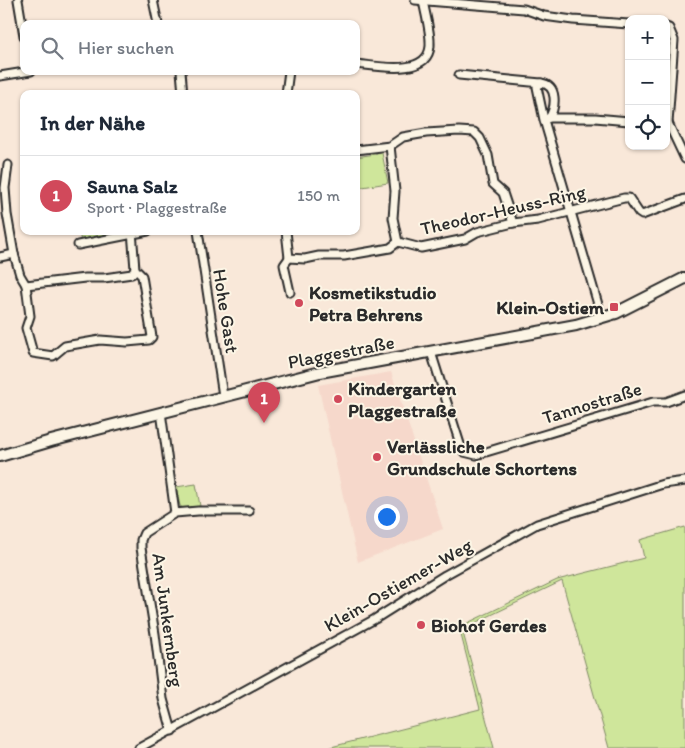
<!DOCTYPE html>
<html lang="de">
<head>
<meta charset="utf-8">
<style>
	body { margin:0; font-family:Itim,sans-serif; background:#f2f2f3; color:#1f2937 }
	.controls { position:absolute; right:15px; top:15px; display:grid; overflow:hidden; border-radius:10px; box-shadow:0 1px 4px #0004 }
	.controls button { width:45px; height:45px; display:grid; place-items:center; padding:0; border:0; border-bottom:1px solid #e0e1e3; background:#fff; color:#1f2937; font:25px sans-serif }
	.you { position:absolute; left:386px; top:516px; width:18px; height:18px; margin:-12px; border:4px solid #fff; border-radius:50%; background:#1a73e8; box-shadow:0 0 0 8px #1a73e833 }
	.badge { display:grid; place-items:center; width:32px; height:32px; border-radius:50%; background:#d1495b; color:#fff; font-size:16px; font-weight:700 }
	.pin { position:absolute; translate:-50% -41px; filter:drop-shadow(0 1px 2px #0008) }
	.pin::after { content:''; position:absolute; top:26px; width:18px; height:15px; background:inherit; clip-path:polygon(0 0,100% 0,50% 100%) }
	.list { margin:0; padding:0; list-style:none }
	h2 { display:flex; justify-content:space-between; align-items:center; height:65px; margin:0; padding:0 20px; font-size:21px }
	h2 small { font-size:16px; font-weight:400; color:#747a83 }
	.list li { display:grid; grid-template-columns:32px 1fr auto; gap:15px; align-items:center; box-sizing:border-box; height:80px; padding:0 20px; border-top:1px solid #e0e1e3 }
	.list b { display:block; font-size:19px; white-space:nowrap }
	.list p { margin:0; font-size:16px; white-space:nowrap; color:#747a83 }
	.list em { font-size:16px; font-style:normal; color:#747a83 }
	.icon { flex:none; width:28px; height:28px; fill:none; stroke:currentColor; stroke-width:2; stroke-linecap:round; stroke-linejoin:round }
	.map { position:relative; flex:none; width:685px; height:748px; overflow:hidden }
	.search { position:absolute; background:#fff; box-shadow:0 1px 4px #0004; left:20px; top:20px; width:340px; height:55px; display:flex; align-items:center; gap:12px; box-sizing:border-box; padding:0 18px; border-radius:10px; color:#747a83; font-size:19px }
	.panel { position:absolute; background:#fff; box-shadow:0 1px 4px #0004; left:20px; top:90px; width:340px; height:145px; border-radius:10px }
	.map>svg:first-child { display:block }
	.built { fill:#f6d8cb }
	.green { fill:#cfe69b; stroke:#7d8863 }
	.lines { fill:none; stroke-linecap:round; stroke-linejoin:round }
	.street-casing { stroke:#2b2b2b; stroke-width:11 }
	.secondary-casing { stroke:#2b2b2b; stroke-width:14 }
	.street { stroke:#fcf5e5; stroke-width:7 }
	.secondary { stroke:#fcf5e5; stroke-width:10 }
	.poi-dot { fill:#d1495b; stroke:#fcf5e5; stroke-width:2 }
	.labels { text-anchor:middle; dominant-baseline:central; stroke-width:4; stroke-linejoin:round; paint-order:stroke }
	.street-label { font-size:19px; fill:#2b2b2b; stroke:#fcf5e5 }
	.poi-label { font-size:19px; font-weight:bold; fill:#2b2b2b; stroke:#fcf5e5; text-anchor:start }
</style>
</head>
<body>
<div class="map">
<svg width="685" height="748" viewBox="0 0 685 748">
	<rect width="100%" height="100%" fill="#f9e8d9"/>
	<filter id="ink" filterUnits="userSpaceOnUse"><feTurbulence type="fractalNoise" baseFrequency=".02" numOctaves="2"/><feDisplacementMap in="SourceGraphic" scale="10" xChannelSelector="R" yChannelSelector="G"/><feConvolveMatrix kernelMatrix="1 2 1 2 8 2 1 2 1" color-interpolation-filters="sRGB"/></filter>
	<g filter="url(#ink)">
		<polygon class="built" points="391,372 443,529 358,562 318,385"/>
		<g class="green">
			<polygon points="382,153 388,183 356,188 356,157"/>
			<polygon points="79,231 126,231 127,233 81,243"/>
			<polygon points="196,484 200,506 185,509 180,506 176,487"/>
			<polygon points="685,527 685,748 609,748 562,581 462,629 494,748 327,748 480,709 459,627 557,580 644,558 640,540"/>
		</g>
		<g class="lines">
			<defs>
				<g id="street">
					<polyline points="18,0 24,36"/>
					<polyline points="153,0 158,24"/>
					<polyline points="415,0 524,9 544,16 573,20 629,24"/>
					<polyline points="666,27 669,28 674,40 668,123 666,123"/>
					<path d="M356,64C377,66 428,77 430,46C431,31 425,14 423,0"/>
					<polyline points="181,71 183,94"/>
					<polyline points="459,75 541,83"/>
					<polyline points="0,76 31,71"/>
					<polyline points="286,94 289,71"/>
					<polyline points="549,118 595,118 629,121"/>
					<path d="M544,120L549,118C556,107 558,85 541,83L537,87L544,120L602,318"/>
					<polyline points="668,123 685,159"/>
					<polyline points="390,146 395,191 393,218 398,242"/>
					<polyline points="356,150 390,146 403,137 426,133 459,131 474,132 480,138 488,155 493,184 503,193 513,223"/>
					<polyline points="8,165 5,188 7,214 14,254 20,275 26,285 30,316 26,328 33,353 53,356 65,346 100,340 127,342 149,340 152,337 142,276 135,269 132,231"/>
					<polyline points="198,231 223,396"/>
					<polyline points="286,231 289,258 305,259 319,256 344,256 390,248 398,242 421,248 465,239 477,232 513,223 538,220 624,198 629,198 639,213 642,215 685,199"/>
					<polyline points="78,245 148,231"/>
					<polyline points="0,257 14,254"/>
					<polyline points="289,258 284,265 290,292"/>
					<polyline points="26,285 85,278 104,278 132,274 135,269"/>
					<polyline points="431,352 460,444 464,452 476,455 653,402 666,402 685,395"/>
					<polyline points="161,412 175,513 144,533 141,540 141,548 155,634 163,699 172,731"/>
					<polyline points="175,513 198,511 249,511"/>
					<polyline points="139,748 375,619 445,575 537,524 663,484 685,481"/>
				</g>
				<polyline id="secondary" points="0,456 51,441 320,372 576,325 616,313 685,278"/>
			</defs>
			<use href="#street" class="street-casing"/>
			<use href="#secondary" class="secondary-casing"/>
			<use href="#street" class="street"/>
			<use href="#secondary" class="secondary"/>
		</g>
	</g>
	<g class="poi-dot">
		<circle cx="299" cy="303" r="5"/>
		<rect x="609" y="302" width="10" height="10" rx="2.5"/>
		<circle cx="338" cy="399" r="5"/>
		<circle cx="377" cy="457" r="5"/>
		<circle cx="421" cy="625" r="5"/>
	</g>
	<g class="labels">
		<g class="street-label">
			<text transform="translate(503 210) rotate(-13)">Theodor-Heuss-Ring</text>
			<text transform="translate(226 311) rotate(81)">Hohe Gast</text>
			<text transform="translate(341 352) rotate(-11)">Plaggestraße</text>
			<text transform="translate(592 403) rotate(-17)">Tannostraße</text>
			<text transform="translate(398 585) rotate(-30)">Klein-Ostiemer-Weg</text>
			<text transform="translate(168 620) rotate(82)">Am Junkernberg</text>
		</g>
		<g class="poi-label">
			<text x="309" y="292">Kosmetikstudio<tspan x="309" dy="22">Petra Behrens</tspan></text>
			<text x="604" y="307" text-anchor="end">Klein-Ostiem</text>
			<text x="348" y="388">Kindergarten<tspan x="348" dy="22">Plaggestraße</tspan></text>
			<text x="387" y="446">Verlässliche<tspan x="387" dy="22">Grundschule Schortens</tspan></text>
			<text x="431" y="625">Biohof Gerdes</text>
		</g>
	</g>
</svg>
<div class="controls">
<button>+</button>
<button>−</button>
<button><svg class="icon" aria-label="locate" viewBox="0 0 24 24"><circle cx="12" cy="12" r="6"/><path d="M12 2v4M12 18v4M2 12h4M18 12h4"/></svg></button>
</div>
<div class="you"></div>
<div class="pin badge" style="left:264px;top:423px">1</div>
<div class="search"><svg class="icon" aria-label="search" viewBox="0 0 24 24"><circle cx="10" cy="10" r="6"/><path d="M15 15l6 6"/></svg>Hier suchen</div>
<section class="panel">
<h2>In der Nähe<small></small></h2>
<ul class="list">
<li><span class="badge">1</span><div><b>Sauna Salz</b><p>Sport · Plaggestraße</p></div><em>150 m</em></li>
</ul>
</section>
</div>
</body>
</html>
